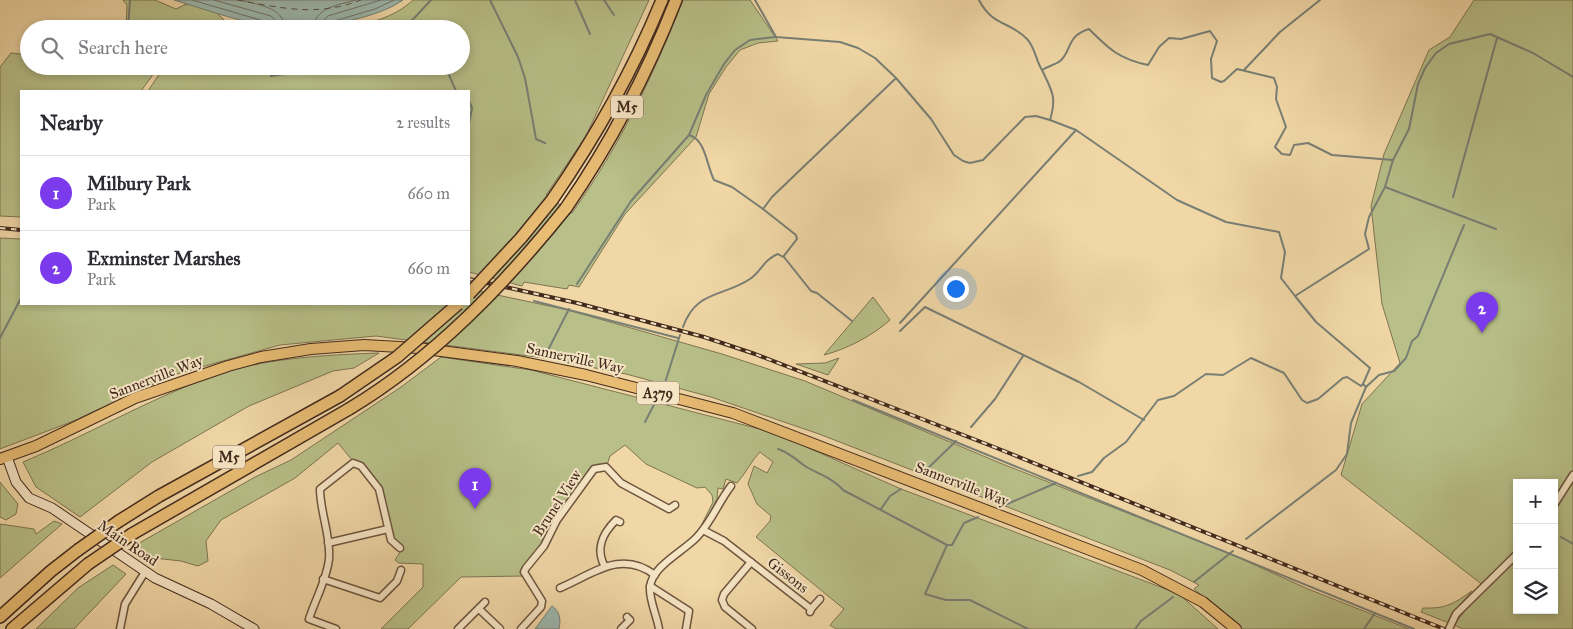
<!DOCTYPE html>
<html lang="en">
<head>
<meta charset="utf-8">
<style>
	body { margin:0; font-family:"IM FELL Great Primer",serif; background:#f7f7f7; color:#2b2b33 }
	.controls { position:absolute; right:15px; bottom:15px; display:grid; overflow:hidden; border-radius:0px; box-shadow:0 2px 8px #0003 }
	.controls button { width:45px; height:45px; display:grid; place-items:center; padding:0; border:0; border-bottom:1px solid #e1e1e2; background:#fff; color:#2b2b33; font:25px sans-serif }
	.you { position:absolute; left:955px; top:288px; width:18px; height:18px; margin:-12px; border:4px solid #fff; border-radius:50%; background:#1a73e8; box-shadow:0 0 0 8px #1a73e833 }
	.badge { display:grid; place-items:center; width:32px; height:32px; border-radius:50%; background:#7c3aed; color:#fff; font-size:16px; font-weight:700 }
	.pin { position:absolute; translate:-50% -41px; filter:drop-shadow(0 1px 2px #0008) }
	.pin::after { content:''; position:absolute; top:26px; width:18px; height:15px; background:inherit; clip-path:polygon(0 0,100% 0,50% 100%) }
	.list { margin:0; padding:0; list-style:none }
	h2 { display:flex; justify-content:space-between; align-items:center; height:65px; margin:0; padding:0 20px; font-size:21px }
	h2 small { font-size:16px; font-weight:400; color:#7c7c81 }
	.list li { display:grid; grid-template-columns:32px 1fr auto; gap:15px; align-items:center; box-sizing:border-box; height:75px; padding:0 20px; border-top:1px solid #e1e1e2 }
	.list b { display:block; font-size:19px; white-space:nowrap }
	.list p { margin:0; font-size:16px; white-space:nowrap; color:#7c7c81 }
	.list em { font-size:16px; font-style:normal; color:#7c7c81 }
	.icon { flex:none; width:28px; height:28px; fill:none; stroke:currentColor; stroke-width:2; stroke-linecap:round; stroke-linejoin:round }
	.map { position:relative; flex:none; width:1573px; height:629px; overflow:hidden }
	.search { position:absolute; background:#fff; box-shadow:0 2px 8px #0003; left:20px; top:20px; width:450px; height:55px; display:flex; align-items:center; gap:12px; box-sizing:border-box; padding:0 18px; border-radius:28px; color:#7c7c81; font-size:19px }
	.panel { position:absolute; background:#fff; box-shadow:0 2px 8px #0003; left:20px; top:90px; width:450px; height:215px; border-radius:0px }
	.map>svg:first-child { display:block }
	.green { fill:#b8bf88; stroke:#7e7452; fill-rule:evenodd }
	.water { fill:#9cb8ae; stroke:#787f74 }
	.lines { fill:none; stroke-linecap:round; stroke-linejoin:round }
	.shore { stroke:#707166; stroke-width:1 }
	.stream { stroke:#787f74; stroke-width:2 }
	.ferry { stroke:#594e41; stroke-width:1; stroke-dasharray:6 5; stroke-linecap:butt }
	.street-casing { stroke:#6e553f; stroke-width:9 }
	.secondary-casing { stroke:#432a1d; stroke-width:11 }
	.primary-casing { stroke:#432a1d; stroke-width:12 }
	.highway-casing { stroke:#432a1d; stroke-width:14 }
	.street { stroke:#f6e5c5; stroke-width:6 }
	.secondary { stroke:#f6e5c5; stroke-width:9 }
	.primary { stroke:#e8bc73; stroke-width:10 }
	.highway { stroke:#e8bc73; stroke-width:11 }
	.rail-casing { stroke:#432a1d; stroke-width:4 }
	.rail { stroke:#f6e5c5; stroke-width:2; stroke-dasharray:5.5; stroke-linecap:butt }
	.highway-bridge-casing { stroke:#432a1d; stroke-width:14; stroke-linecap:butt }
	.highway-bridge { stroke:#e8bc73; stroke-width:11 }
	.labels { text-anchor:middle; dominant-baseline:central; stroke-width:4; stroke-linejoin:round; paint-order:stroke }
	.shield { fill:#f6e5c5; stroke:#79624f; stroke-width:1 }
	.shield-label { font-size:14px; font-weight:bold; fill:#432a1d }
	.street-label { font-size:15px; fill:#432a1d; stroke:#f6e5c5 }
</style>
</head>
<body>
<div class="map">
<svg width="1573" height="629" viewBox="0 0 1573 629">
	<rect width="100%" height="100%" fill="#f1d7a6"/>
	<filter id="stains"><feTurbulence type="fractalNoise" baseFrequency=".004" numOctaves="4"/><feColorMatrix values="0 0 0 0 .2 0 0 0 0 .09 0 0 0 0 .02 0 0 0 .5 -.17"/></filter>
	<radialGradient id="worn" r=".72"><stop offset=".6" stop-color="#630" stop-opacity="0"/><stop offset="1" stop-color="#630" stop-opacity=".3"/></radialGradient>
	<g class="green">
		<polygon points="123,0 155,0 176,9 184,5 196,3 212,8 226,22 254,29 126,29 127,5"/>
		<path d="M413,0H649L586,136L546,195L572,213C621,144 652,78 683,0H750L778,41L758,43L740,50L726,67L709,94L696,137L625,214L579,287L569,285L567,289L524,282L522,286L469,272V91H148L162,70L194,66H461V29H345C369,23 394,18 413,0Z"/>
		<path d="M1474,0H1573V629H1463L1454,625L1484,586L1341,475L1362,404L1400,363L1382,304L1371,206L1384,154L1429,50L1450,37ZM1517,483H1554V610H1517Z"/>
		<polygon points="11,53 29,55 29,66 107,66 154,73 141,91 21,91 21,217 0,216 0,67"/>
		<polygon points="0,238 21,239 21,304 469,304 469,289 568,310 722,354 805,381 1000,463 1224,551 1308,589 1409,629 1242,629 1194,589 1199,585 1170,570 819,434 711,397 626,374 544,358 376,336 280,345 173,375 71,422 0,449"/>
		<path d="M873,297L890,320C872,336 847,349 824,355Z"/>
		<path d="M379,353L354,368L333,371L249,406L152,462L80,517L36,487L23,462C86,436 145,401 210,377C263,358 323,355 379,353Z"/>
		<path d="M441,357L531,370L775,433L901,489L1179,594L1218,629H836L830,625L844,609L756,537L770,521L771,516L757,504L748,484L754,466L767,473L773,462L760,452C751,461 746,473 737,483L726,479L723,489L718,488L717,499L704,525L702,524L713,502L712,495L705,487L697,488L646,464L625,445L610,456L607,465L599,464L593,468L524,576L461,577L408,629H381L423,587V564L399,563L395,560L402,549L394,541L382,489L361,462L352,460L338,443L295,478L221,520L206,541L208,561L198,566L181,561L136,556L137,549L141,542L255,477L291,460L401,387Z"/>
		<polygon points="839,358 828,375 796,364 825,363"/>
		<polygon points="0,482 18,504 16,514 6,520 0,517"/>
		<polygon points="54,521 62,524 0,578 0,524 34,529 36,534"/>
		<polygon points="113,565 126,574 74,629 36,629 78,588"/>
		<path d="M1472,591L1454,612L1449,623L1421,612L1423,608C1446,609 1453,604 1472,591Z"/>
	</g>
	<g class="water">
		<path d="M174,0H403C387,11 371,15 353,20C284,40 240,20 174,0Z"/>
		<path d="M552,606C560,611 561,620 559,629H535Z"/>
	</g>
	<g class="lines">
		<g class="shore">
			<polyline points="192,0 267,22 271,29"/>
			<polyline points="214,0 271,16 276,21 278,29"/>
			<path d="M240,0C257,5 284,6 285,29"/>
			<path d="M313,29C314,7 339,5 356,0"/>
			<polyline points="321,29 323,21 328,16 381,0"/>
			<polyline points="327,29 331,22 375,9 394,0"/>
		</g>
		<g class="stream">
			<polyline points="490,0 518,57 525,78 536,139 545,143"/>
			<polyline points="575,0 590,34"/>
			<polyline points="604,0 614,15"/>
			<polyline points="755,0 776,37 840,42 858,48 875,58 896,78 931,119 954,155 963,161 970,163 983,160 1025,117 1036,116 1050,120"/>
			<path d="M979,0C993,27 1010,21 1027,39C1035,47 1036,61 1042,70"/>
			<polyline points="128,29 130,0"/>
			<polyline points="404,29 431,0"/>
			<polyline points="139,66 169,66"/>
			<polyline points="269,66 271,76 291,73 299,66"/>
			<polyline points="435,66 449,75 456,91"/>
			<polyline points="1244,70 1280,32 1320,0"/>
			<polyline points="469,101 472,108 469,124"/>
			<polyline points="1076,130 1177,200 1226,222 1279,232 1285,252 1281,278 1295,296"/>
			<path d="M689,135C706,140 706,164 714,180L732,187L763,209"/>
			<polyline points="1385,187 1496,229"/>
			<polyline points="1453,197 1497,38"/>
			<polyline points="784,257 811,291 817,293 852,321"/>
			<polyline points="577,284 631,201 689,135 706,95 724,64 735,50 750,40 775,37"/>
			<polyline points="534,301 678,338"/>
			<path d="M900,323L1076,130L1050,120C1057,97 1052,91 1042,70C1048,66 1055,65 1060,61C1072,51 1066,36 1089,29C1109,49 1119,59 1148,65L1159,47L1169,38L1181,39L1210,31L1217,41L1211,59L1212,78L1221,82L1224,81L1237,69L1274,78L1277,87L1276,99L1286,127L1275,147L1282,154L1290,155L1294,145L1308,143L1332,155L1393,160"/>
			<path d="M683,327C696,290 723,297 750,279C761,272 764,259 778,254L783,257L797,239L796,235L763,209L772,197L895,79"/>
			<polyline points="900,331 925,307 1079,382 1144,420"/>
			<polyline points="0,338 21,298"/>
			<polyline points="544,358 569,309"/>
			<polyline points="664,386 680,335"/>
			<polyline points="1366,387 1379,375 1394,371 1406,358 1412,341 1418,336 1464,225"/>
			<polyline points="853,400 1414,629"/>
			<polyline points="645,422 657,399"/>
			<polyline points="971,427 995,399 1023,356"/>
			<path d="M778,449C790,453 795,459 805,466C818,474 833,478 843,490L947,545H952L964,523L978,517"/>
			<polyline points="922,474 956,441"/>
			<polyline points="1078,476 1092,472 1104,458 1126,442 1158,400 1174,396 1206,374 1223,375 1251,358 1284,373 1302,400 1307,403 1318,399 1343,378 1347,377 1361,386 1363,384"/>
			<polyline points="1005,505 1056,483"/>
			<polyline points="881,509 890,496 901,489"/>
			<polyline points="1561,537 1573,544"/>
			<polyline points="1246,539 1336,470 1347,454 1351,423 1366,387 1363,384 1370,368 1316,322 1295,296 1369,249 1365,234 1369,217 1385,187 1393,160 1409,129 1418,84 1425,68 1436,53 1449,44 1490,34 1533,53 1573,77"/>
			<polyline points="947,545 925,594 946,600 970,600 1028,629"/>
			<polyline points="1194,582 1233,551"/>
			<polyline points="1135,629 1141,621 1173,597"/>
			<polyline points="1364,629 1375,613"/>
		</g>
		<path class="ferry" d="M237,0C283,8 316,17 361,0"/>
		<defs>
			<g id="street">
				<polyline points="1554,505 1573,475"/>
				<polyline points="703,530 724,541 811,609 810,612"/>
				<polyline points="328,543 388,529"/>
				<polyline points="751,562 724,594 722,600 725,607 752,629"/>
				<path d="M605,567C595,549 602,534 616,520L620,522"/>
				<polyline points="323,579 380,598 397,581 401,570"/>
				<polyline points="650,586 689,611 686,629"/>
				<path d="M560,588C593,574 621,549 655,575"/>
				<polyline points="479,609 500,629"/>
				<polyline points="811,609 820,599"/>
				<polyline points="120,629 125,604 145,572"/>
				<path d="M336,629L309,619C315,600 327,579 329,559C331,536 320,512 320,489L353,463L361,466L379,489L391,540L400,548"/>
				<polyline points="458,629 485,602"/>
				<polyline points="521,629 541,607 542,601 524,572 526,568 544,546 557,520 594,469 606,467 621,483 669,509 675,505"/>
				<polyline points="621,629 630,620 627,617"/>
				<path d="M659,629C657,616 649,600 650,587C652,566 684,551 697,537C712,521 718,503 731,486"/>
				<polyline points="1449,629 1456,614 1517,554"/>
			</g>
			<polyline id="secondary" points="7,457 16,482 29,498 52,508 155,578 211,604 254,629"/>
			<polyline id="primary" points="0,459 36,446 135,398 228,366 261,357 311,349 364,345 418,348 517,361 586,375 733,413 1142,570 1203,602 1236,629"/>
			<g id="highway">
				<path d="M552,200C597,135 632,73 662,0"/>
				<path d="M566,208C611,143 647,74 676,0"/>
				<polyline points="119,521 159,496 340,396"/>
				<polyline points="132,534 349,409"/>
				<polyline points="0,617 51,571 78,550"/>
				<polyline points="12,629 88,564"/>
			</g>
		</defs>
		<use href="#street" class="street-casing"/>
		<use href="#secondary" class="secondary-casing"/>
		<use href="#primary" class="primary-casing"/>
		<use href="#highway" class="highway-casing"/>
		<use href="#street" class="street"/>
		<use href="#secondary" class="secondary"/>
		<use href="#primary" class="primary"/>
		<use href="#highway" class="highway"/>
		<defs>
			<g id="rail">
				<polyline points="0,228 21,230"/>
				<polyline points="469,279 577,303 704,337 755,354 994,447 1444,629"/>
			</g>
		</defs>
		<use href="#rail" class="rail-casing"/>
		<use href="#rail" class="rail"/>
		<defs>
			<g id="highway-bridge">
				<polyline points="469,294 521,238 552,200"/>
				<polyline points="340,396 397,357 458,304"/>
				<path d="M349,409C434,358 504,285 566,208"/>
				<polyline points="78,550 119,521"/>
				<polyline points="88,564 132,534"/>
			</g>
		</defs>
		<use href="#highway-bridge" class="highway-bridge-casing"/>
		<use href="#highway-bridge" class="highway-bridge"/>
	</g>
	<g class="labels">
		<g class="shield">
			<rect x="611" y="95.5" width="32" height="23" rx="4"/>
			<rect x="637" y="381.5" width="42" height="23" rx="4"/>
			<rect x="213" y="445.5" width="32" height="23" rx="4"/>
		</g>
		<g class="shield-label">
			<text x="627" y="107">M5</text>
			<text x="658" y="393">A379</text>
			<text x="229" y="457">M5</text>
		</g>
		<g class="street-label">
			<text transform="translate(575 358) rotate(12)">Sannerville Way</text>
			<text transform="translate(156 377) rotate(-21)">Sannerville Way</text>
			<text transform="translate(962 484) rotate(21)">Sannerville Way</text>
			<text transform="translate(557 503) rotate(-57)">Brunel View</text>
			<text transform="translate(128 543) rotate(34)">Main Road</text>
			<text transform="translate(788 575) rotate(38)">Gissons</text>
		</g>
	</g>
	<rect width="100%" height="100%" filter="url(#stains)"/>
	<rect width="100%" height="100%" fill="url(#worn)"/>
</svg>
<div class="controls">
<button>+</button>
<button>−</button>
<button><svg class="icon" aria-label="layers" viewBox="0 0 24 24"><path d="M12 4l9 5-9 5-9-5zM3 14l9 5 9-5"/></svg></button>
</div>
<div class="you"></div>
<div class="pin badge" style="left:475px;top:509px">1</div>
<div class="pin badge" style="left:1482px;top:333px">2</div>
<div class="search"><svg class="icon" aria-label="search" viewBox="0 0 24 24"><circle cx="10" cy="10" r="6"/><path d="M15 15l6 6"/></svg>Search here</div>
<section class="panel">
<h2>Nearby<small>2 results</small></h2>
<ul class="list">
<li><span class="badge">1</span><div><b>Milbury Park</b><p>Park</p></div><em>660 m</em></li>
<li><span class="badge">2</span><div><b>Exminster Marshes</b><p>Park</p></div><em>660 m</em></li>
</ul>
</section>
</div>
</body>
</html>
